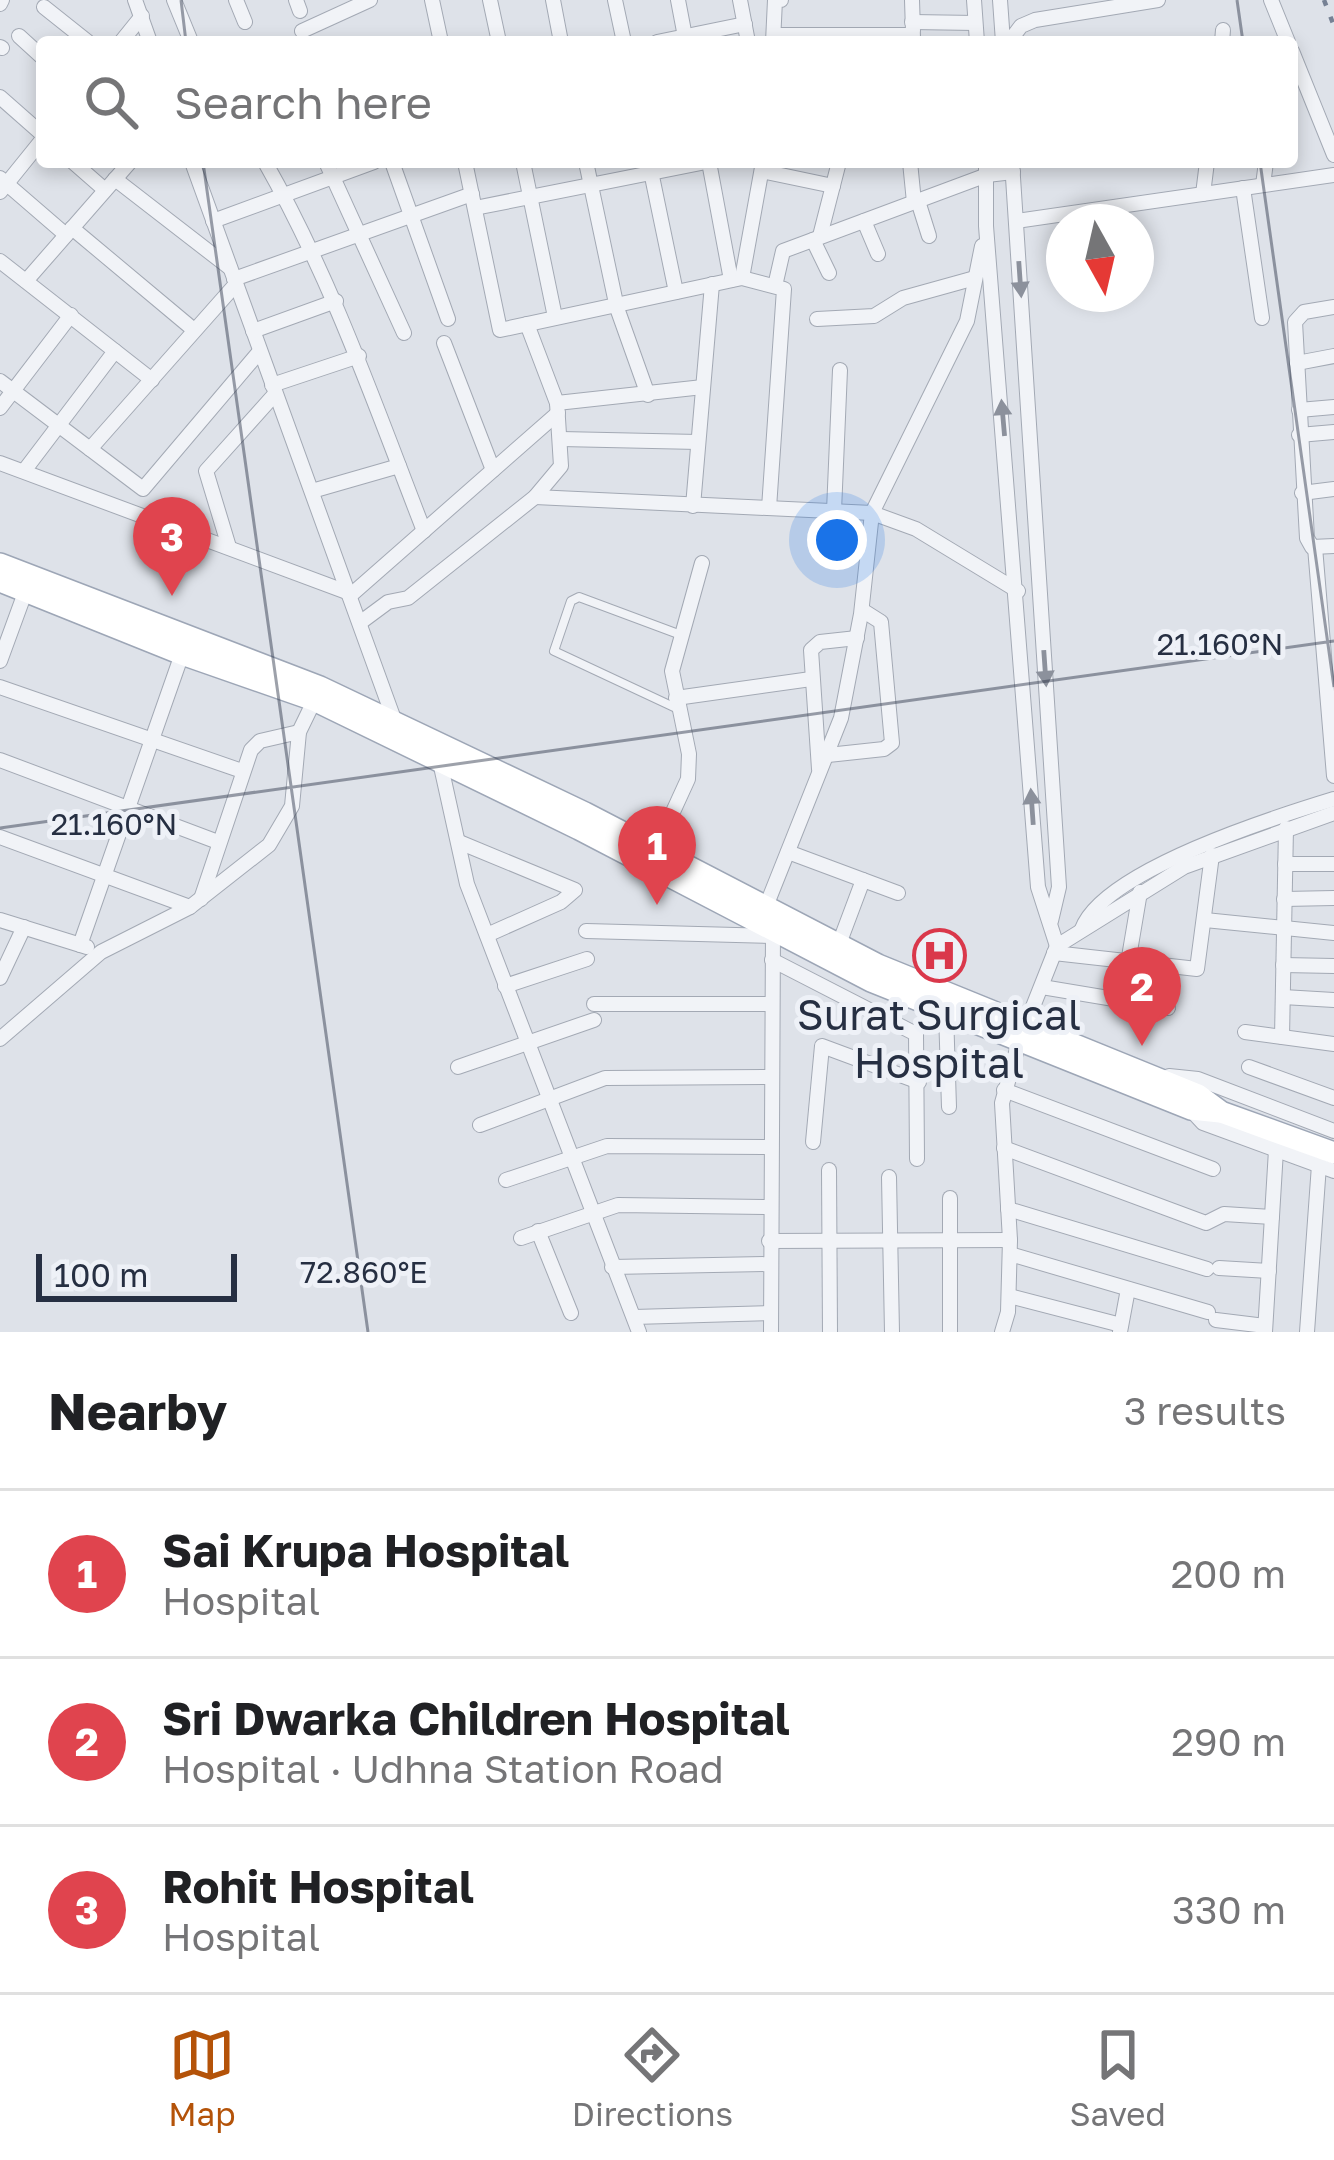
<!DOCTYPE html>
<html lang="en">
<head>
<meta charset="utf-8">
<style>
	body { margin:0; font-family:"Golos Text",sans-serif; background:#f6f6f6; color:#202124 }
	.compass { position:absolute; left:1046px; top:204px; width:108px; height:108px; border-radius:50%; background:#fff; box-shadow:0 6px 18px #0003; rotate:172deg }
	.scale { position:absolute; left:36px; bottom:30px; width:201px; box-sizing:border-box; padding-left:12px; border:6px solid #262f42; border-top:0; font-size:33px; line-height:42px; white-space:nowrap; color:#262f42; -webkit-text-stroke:9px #eef1f7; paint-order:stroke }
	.you { position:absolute; left:837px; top:540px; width:42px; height:42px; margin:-30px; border:9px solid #fff; border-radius:50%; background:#1a73e8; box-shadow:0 0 0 18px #1a73e833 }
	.badge { display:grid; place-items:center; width:78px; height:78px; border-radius:50%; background:#b45309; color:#fff; font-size:39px; font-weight:700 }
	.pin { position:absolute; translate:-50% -99px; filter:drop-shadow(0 3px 6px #0008) }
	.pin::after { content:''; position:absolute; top:63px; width:42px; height:36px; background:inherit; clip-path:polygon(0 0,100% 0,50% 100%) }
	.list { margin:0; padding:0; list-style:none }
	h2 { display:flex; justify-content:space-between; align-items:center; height:156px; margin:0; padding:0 48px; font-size:51px }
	h2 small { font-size:39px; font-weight:400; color:#757577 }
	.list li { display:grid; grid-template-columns:78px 1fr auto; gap:36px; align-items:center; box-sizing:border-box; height:168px; padding:0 48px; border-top:3px solid #e0e0e0 }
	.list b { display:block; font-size:45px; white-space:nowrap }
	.list p { margin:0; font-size:39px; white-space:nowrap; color:#757577 }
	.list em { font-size:39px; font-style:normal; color:#757577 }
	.icon { flex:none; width:66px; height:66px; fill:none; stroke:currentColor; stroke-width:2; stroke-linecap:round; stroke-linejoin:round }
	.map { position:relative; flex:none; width:1334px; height:1332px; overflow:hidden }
	.search { position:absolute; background:#fff; box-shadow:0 6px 18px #0003; left:36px; right:36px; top:36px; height:132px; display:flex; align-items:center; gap:30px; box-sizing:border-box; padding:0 42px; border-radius:12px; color:#757577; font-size:45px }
	.sheet { height:660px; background:#fff }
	nav { display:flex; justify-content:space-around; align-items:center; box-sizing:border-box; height:168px; border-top:3px solid #e0e0e0; background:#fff; font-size:33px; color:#757577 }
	nav a { display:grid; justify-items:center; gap:6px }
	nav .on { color:#b45309 }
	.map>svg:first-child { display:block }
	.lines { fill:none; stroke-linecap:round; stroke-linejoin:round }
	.service-casing { stroke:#a3a9b4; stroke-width:10 }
	.minor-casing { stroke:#a3a9b4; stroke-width:16 }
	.primary-casing { stroke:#9da6b6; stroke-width:24 }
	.service { stroke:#f1f3f7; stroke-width:8 }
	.minor { stroke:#f1f3f7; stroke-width:14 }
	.primary { stroke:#fff; stroke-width:21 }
	.rail { stroke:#768194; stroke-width:4.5; stroke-dasharray:6 12; stroke-linecap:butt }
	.oneway { fill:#8c919c }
	.ticks { fill:none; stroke:#262f42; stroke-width:3; stroke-opacity:0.45 }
	.labels { text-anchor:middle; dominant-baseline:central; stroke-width:10; stroke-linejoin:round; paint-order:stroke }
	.poi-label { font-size:42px; fill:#262f42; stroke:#eef1f7 }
	.ticks-label { font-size:30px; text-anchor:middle; fill:#262f42; stroke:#eef1f7; stroke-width:10; stroke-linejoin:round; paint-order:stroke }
</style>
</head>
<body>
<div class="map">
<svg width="1334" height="1332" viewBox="0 0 1334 1332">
	<rect width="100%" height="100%" fill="#dee2e9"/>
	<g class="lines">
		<defs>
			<polyline id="service" points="678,709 554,651 571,601 579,597 681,635"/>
			<g id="minor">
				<polyline points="135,0 150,42"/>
				<polyline points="174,0 190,39"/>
				<polyline points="236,0 245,22"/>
				<polyline points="296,0 300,11"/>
				<polyline points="432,0 441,42"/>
				<polyline points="490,0 499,42"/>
				<polyline points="553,0 561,42"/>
				<polyline points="615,0 624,42"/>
				<polyline points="678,0 686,42"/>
				<polyline points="740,0 748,42"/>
				<polyline points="912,0 913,31"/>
				<polyline points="974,0 977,42"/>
				<polyline points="1000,0 1003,42"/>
				<polyline points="1271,0 1288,42"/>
				<polyline points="0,4 2,0"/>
				<polyline points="44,7 88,42"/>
				<polyline points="912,22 975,23"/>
				<polyline points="302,31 370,0"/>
				<polyline points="774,35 913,35"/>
				<polyline points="19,36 42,57"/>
				<polyline points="121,42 142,16"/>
				<polyline points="657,42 745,24"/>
				<polyline points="773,42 775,0 781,0"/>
				<polyline points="1009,42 1021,26 1035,20 1158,0"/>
				<polyline points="1222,42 1223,30"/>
				<polyline points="0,47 2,48"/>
				<polyline points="1292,51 1334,155"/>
				<polyline points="0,97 42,134"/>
				<polyline points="73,162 105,190"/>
				<polyline points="192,162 395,722"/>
				<path d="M265,162C332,280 375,405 424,531"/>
				<polyline points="326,162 404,333"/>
				<polyline points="392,162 448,319"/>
				<polyline points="465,162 500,330 742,278 784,289 769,508"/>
				<polyline points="523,162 555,317"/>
				<polyline points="586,162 617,308 648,395"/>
				<polyline points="649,162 676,292"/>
				<polyline points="709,162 731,280"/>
				<polyline points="910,162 914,202"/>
				<polyline points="986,162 986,226 1038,887 1057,946"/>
				<polyline points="1012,162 1059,887 1051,921"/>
				<polyline points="762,171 833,186"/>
				<polyline points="0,178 66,235"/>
				<polyline points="115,179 230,268"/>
				<polyline points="1263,185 1266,162"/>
				<polyline points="1243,188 1262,318"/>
				<polyline points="0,192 42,140"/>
				<polyline points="1203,194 1207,162"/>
				<polyline points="918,201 929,236"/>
				<polyline points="475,208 706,162"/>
				<polyline points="213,221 374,162"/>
				<polyline points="864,221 878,254"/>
				<polyline points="1016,221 1334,175"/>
				<polyline points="72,228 194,330"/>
				<polyline points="820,236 839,162"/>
				<polyline points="813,240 829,273"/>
				<polyline points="0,261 152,380"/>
				<polyline points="742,278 763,162"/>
				<polyline points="234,279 472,194"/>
				<polyline points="26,281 130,162"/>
				<polyline points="775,286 783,251 987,175 1013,172"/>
				<polyline points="1334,307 1304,312 1295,322 1307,538 1312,547 1334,546"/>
				<polyline points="817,319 874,316 903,298 975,278"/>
				<polyline points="253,331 336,301"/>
				<polyline points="444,343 493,470"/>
				<polyline points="1297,363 1334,356"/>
				<polyline points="0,381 143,489 260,351"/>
				<polyline points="272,385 359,356"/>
				<polyline points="557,403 703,387"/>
				<polyline points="0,408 71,315"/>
				<polyline points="1299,410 1334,407"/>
				<polyline points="1299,435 1334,432"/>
				<polyline points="561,439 698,442"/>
				<polyline points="90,449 236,284"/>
				<polyline points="0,463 352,594 558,413"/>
				<polyline points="24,471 115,351"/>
				<polyline points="312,491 399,466"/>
				<polyline points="1302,493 1334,489"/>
				<polyline points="535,497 872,513 916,529 1018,591"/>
				<polyline points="693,506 712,284"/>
				<polyline points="834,511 840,370"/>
				<polyline points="229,547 206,471 275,394"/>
				<polyline points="1315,547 1334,776"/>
				<polyline points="361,622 388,602 408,598 535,497 561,466 557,403 527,324"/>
				<polyline points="0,661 26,590"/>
				<polyline points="0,687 242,771"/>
				<polyline points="676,698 811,679"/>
				<polyline points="828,755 884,749 892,743 881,622 862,610"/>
				<polyline points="0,760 218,842"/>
				<polyline points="440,762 467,884 639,1332"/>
				<polyline points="819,769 811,650 820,642 857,638"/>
				<polyline points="0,837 190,907"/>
				<polyline points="459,842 575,890 561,902 487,935"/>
				<polyline points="656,849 688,779 689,754 672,671 702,563"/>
				<polyline points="788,852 898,893"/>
				<polyline points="1285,864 1334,864"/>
				<polyline points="201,899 251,750 260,741 299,732"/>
				<polyline points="1284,899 1334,898"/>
				<polyline points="763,914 841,718 861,614 872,513 967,321 982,246"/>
				<polyline points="0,920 87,947"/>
				<polyline points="1205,920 1334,933"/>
				<path d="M1082,929C1103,871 1275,817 1334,799"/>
				<polyline points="586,931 773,936"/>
				<polyline points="839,944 863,880"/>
				<polyline points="80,945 182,654"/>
				<polyline points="1054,953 1197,969 1212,855"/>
				<polyline points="772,960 916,1034 917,1159"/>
				<polyline points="1128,963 1140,892"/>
				<polyline points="1283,965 1334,966"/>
				<polyline points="0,978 24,927"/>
				<polyline points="505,986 587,959"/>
				<polyline points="1042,987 1168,1008"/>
				<polyline points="1283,997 1334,1000"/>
				<polyline points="594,1004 770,1004"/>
				<polyline points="946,1012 949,1107"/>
				<polyline points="1245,1032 1334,1044"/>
				<polyline points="1282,1037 1286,828"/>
				<polyline points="0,1039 101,952 190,907 269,845 292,806 299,732 316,697"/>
				<polyline points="458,1067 594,1020"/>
				<polyline points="1249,1067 1334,1098"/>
				<polyline points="1169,1076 1198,1079 1334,1131"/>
				<polyline points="1004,1090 1213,1169"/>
				<polyline points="1191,1110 1203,1123 1334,1171"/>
				<polyline points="480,1125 605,1078 770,1077"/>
				<polyline points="813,1142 822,1046 919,1082"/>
				<polyline points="1004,1148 1206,1223 1224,1214 1272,1217"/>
				<polyline points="829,1170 830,1332"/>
				<polyline points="889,1177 892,1332"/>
				<polyline points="506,1180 607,1146 768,1147"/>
				<polyline points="1008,1209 1207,1269"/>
				<polyline points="538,1231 571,1313"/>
				<polyline points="521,1238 618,1205 768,1207"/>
				<polyline points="769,1241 1010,1240"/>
				<polyline points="1010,1254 1208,1312"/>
				<polyline points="612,1267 770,1264"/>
				<polyline points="1219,1268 1269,1271"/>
				<polyline points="1009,1296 1121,1325"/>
				<polyline points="634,1317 771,1313"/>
				<polyline points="1216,1320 1265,1326"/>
				<polyline points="771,1332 773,931"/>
				<polyline points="950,1332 950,1198"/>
				<polyline points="1002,1332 1008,1312 1010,1240 1002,1103 1019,1042 1057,946 1184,867 1334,813"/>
				<polyline points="1120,1332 1128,1289"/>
				<polyline points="1265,1332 1276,1150"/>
				<polyline points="1307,1332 1319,1165"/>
			</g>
			<g id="primary">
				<polyline points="0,564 320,687 585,813 878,965 1198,1095 1221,1112 1334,1153"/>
				<polyline points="0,581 182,654 314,700 579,829 871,981 1191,1109 1220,1112"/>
			</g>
		</defs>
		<use href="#service" class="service-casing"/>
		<use href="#minor" class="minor-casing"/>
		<use href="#primary" class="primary-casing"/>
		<use href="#service" class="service"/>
		<use href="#minor" class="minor"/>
		<use href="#primary" class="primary"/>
		<polyline class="rail" points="1324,0 1334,26"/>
	</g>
	<defs><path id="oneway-solid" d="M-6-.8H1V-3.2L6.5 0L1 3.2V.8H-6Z" transform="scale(3)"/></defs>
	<g class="oneway">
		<use href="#oneway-solid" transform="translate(1020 279) rotate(86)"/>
		<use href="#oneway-solid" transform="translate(1003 418) rotate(-95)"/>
		<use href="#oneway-solid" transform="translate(1045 668) rotate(86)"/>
		<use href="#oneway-solid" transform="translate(1032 807) rotate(-94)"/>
	</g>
	<path class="ticks" d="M181,0L186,42M1237,0L1243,42M203,162L368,1332M1260,162L1334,687M0,828L1334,641"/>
	<defs>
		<symbol id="hospital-ring" viewBox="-11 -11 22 22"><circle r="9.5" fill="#eef1f7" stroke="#da384b" stroke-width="1.5"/><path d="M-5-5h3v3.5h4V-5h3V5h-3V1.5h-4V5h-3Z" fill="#da384b"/></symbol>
	</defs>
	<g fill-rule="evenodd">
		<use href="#hospital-ring" x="910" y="926" width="59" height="59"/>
	</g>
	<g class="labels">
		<g class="poi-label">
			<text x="939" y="1014">Surat Surgical<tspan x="939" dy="48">Hospital</tspan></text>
		</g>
	</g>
	<g class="ticks-label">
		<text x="1220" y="655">21.160°N</text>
		<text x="114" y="835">21.160°N</text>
		<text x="364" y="1283">72.860°E</text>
	</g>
</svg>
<svg class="compass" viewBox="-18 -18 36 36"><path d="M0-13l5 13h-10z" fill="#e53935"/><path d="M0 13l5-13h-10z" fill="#757577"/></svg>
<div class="scale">100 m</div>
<div class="you"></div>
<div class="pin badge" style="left:657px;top:905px;background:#e0444e">1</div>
<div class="pin badge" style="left:1142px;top:1046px;background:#e0444e">2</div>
<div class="pin badge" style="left:172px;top:596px;background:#e0444e">3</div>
<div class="search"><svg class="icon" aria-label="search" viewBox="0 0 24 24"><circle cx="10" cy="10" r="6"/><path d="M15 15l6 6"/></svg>Search here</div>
</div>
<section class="sheet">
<h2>Nearby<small>3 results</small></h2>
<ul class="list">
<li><span class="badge" style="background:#e0444e">1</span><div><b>Sai Krupa Hospital</b><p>Hospital</p></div><em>200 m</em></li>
<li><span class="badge" style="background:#e0444e">2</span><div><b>Sri Dwarka Children Hospital</b><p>Hospital · Udhna Station Road</p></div><em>290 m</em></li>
<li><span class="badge" style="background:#e0444e">3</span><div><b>Rohit Hospital</b><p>Hospital</p></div><em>330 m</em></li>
</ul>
</section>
<nav>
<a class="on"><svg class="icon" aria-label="map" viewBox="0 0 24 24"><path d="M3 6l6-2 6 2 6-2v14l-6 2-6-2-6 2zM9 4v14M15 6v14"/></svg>Map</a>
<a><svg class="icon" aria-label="directions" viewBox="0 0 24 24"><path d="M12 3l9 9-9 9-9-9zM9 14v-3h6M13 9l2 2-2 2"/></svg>Directions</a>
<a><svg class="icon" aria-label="saved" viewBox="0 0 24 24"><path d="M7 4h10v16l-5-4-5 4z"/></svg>Saved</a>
</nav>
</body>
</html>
